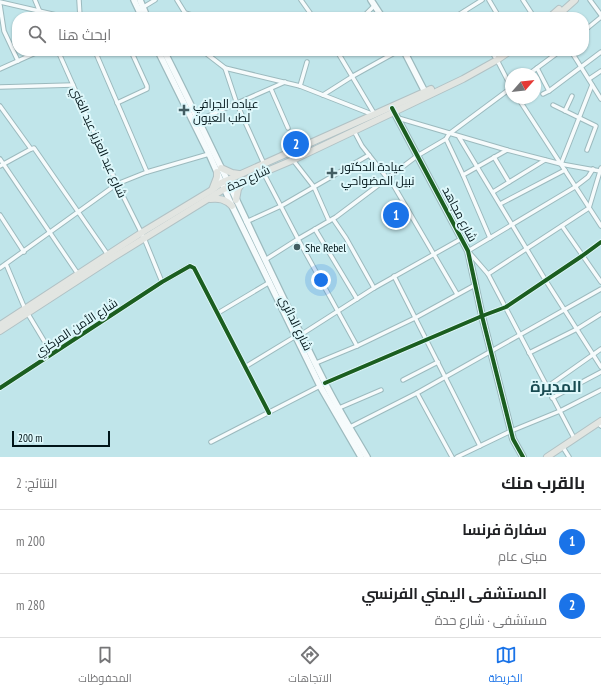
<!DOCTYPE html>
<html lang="ar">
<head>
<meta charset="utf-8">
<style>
	body { margin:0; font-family:"PT Sans Narrow",Cairo,sans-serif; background:#f6f6f6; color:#202124; direction:rtl }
	.compass { position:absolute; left:505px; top:68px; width:36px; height:36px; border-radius:50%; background:#fff; box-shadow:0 1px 3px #0004; rotate:62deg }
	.scale { position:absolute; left:12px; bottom:10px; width:98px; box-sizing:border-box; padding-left:4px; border:2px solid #001418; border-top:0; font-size:11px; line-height:14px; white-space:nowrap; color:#001418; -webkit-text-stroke:3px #def8fb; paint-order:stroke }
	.you { position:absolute; left:321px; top:280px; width:14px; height:14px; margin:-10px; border:3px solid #fff; border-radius:50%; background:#1a73e8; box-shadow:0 0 0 6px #1a73e833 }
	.badge { display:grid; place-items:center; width:26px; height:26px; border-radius:50%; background:#1a73e8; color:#fff; font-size:13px; font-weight:700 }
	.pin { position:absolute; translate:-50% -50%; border:2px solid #fff; box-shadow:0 1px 4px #0006 }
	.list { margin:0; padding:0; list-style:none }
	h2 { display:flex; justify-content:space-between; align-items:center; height:52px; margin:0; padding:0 16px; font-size:17px }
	h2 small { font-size:13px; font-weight:400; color:#757577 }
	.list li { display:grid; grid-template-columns:26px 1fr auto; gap:12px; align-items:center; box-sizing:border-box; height:64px; padding:0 16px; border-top:1px solid #e0e0e0 }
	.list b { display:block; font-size:15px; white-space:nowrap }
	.list p { margin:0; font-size:13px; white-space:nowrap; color:#757577 }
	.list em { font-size:13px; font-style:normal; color:#757577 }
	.icon { flex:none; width:22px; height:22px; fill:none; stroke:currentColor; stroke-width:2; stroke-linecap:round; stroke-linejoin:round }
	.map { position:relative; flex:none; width:601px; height:457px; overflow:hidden; direction:ltr }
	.search { position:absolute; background:#fff; box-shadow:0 1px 3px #0004; left:12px; right:12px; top:12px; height:44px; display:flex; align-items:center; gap:10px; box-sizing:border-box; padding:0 14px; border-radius:16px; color:#757577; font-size:15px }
	.sheet { height:180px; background:#fff }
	nav { display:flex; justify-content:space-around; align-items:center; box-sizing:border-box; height:56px; border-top:1px solid #e0e0e0; background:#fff; font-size:11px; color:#757577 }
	nav a { display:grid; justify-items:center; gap:2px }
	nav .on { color:#1a73e8 }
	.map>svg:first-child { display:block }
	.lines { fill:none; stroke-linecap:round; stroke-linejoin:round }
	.street-casing { stroke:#9cbabe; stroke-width:5.5 }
	.secondary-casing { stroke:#9cbabe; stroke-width:8 }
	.primary-casing { stroke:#b1c2c5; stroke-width:8 }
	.street { stroke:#f6fbfc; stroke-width:3.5 }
	.secondary { stroke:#f6fbfc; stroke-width:5.5 }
	.primary { stroke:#e2e5e1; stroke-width:6 }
	.cycleway-casing { stroke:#def8fb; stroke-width:6 }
	.cycleway { stroke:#1b5e20; stroke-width:4 }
	.poi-dot { fill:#435d62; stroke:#def8fb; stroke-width:1.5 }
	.labels { text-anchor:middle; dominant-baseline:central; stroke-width:4; stroke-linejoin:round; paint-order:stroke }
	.poi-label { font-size:12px; fill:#001418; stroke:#def8fb; text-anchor:start }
	.street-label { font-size:12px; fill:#001418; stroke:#def8fb }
	.district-label { font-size:16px; font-weight:bold; fill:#184b52; stroke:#def8fb }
</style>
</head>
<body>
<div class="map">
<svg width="601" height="457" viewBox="0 0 601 457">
	<rect width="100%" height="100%" fill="#c0e5ea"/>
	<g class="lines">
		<defs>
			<g id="street">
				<polyline points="35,0 42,17"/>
				<polyline points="79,0 80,17"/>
				<polyline points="177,0 185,13 198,17"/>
				<polyline points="301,0 313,17"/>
				<polyline points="489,0 499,17"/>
				<polyline points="523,0 534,17"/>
				<polyline points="590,0 601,15"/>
				<polyline points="0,2 65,17"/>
				<polyline points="0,5 4,31 18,61"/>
				<polyline points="142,8 155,0"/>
				<polyline points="465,11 468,17"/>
				<polyline points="363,17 375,5"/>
				<polyline points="455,17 482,0"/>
				<polyline points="584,31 601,17"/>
				<polyline points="58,51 117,184 144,238 162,282"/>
				<polyline points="95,51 147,172"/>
				<polyline points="203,51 225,68 300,86 374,115"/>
				<polyline points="337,51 375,115"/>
				<polyline points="491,51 495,57"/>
				<polyline points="571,51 601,99"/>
				<polyline points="497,60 511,87"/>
				<polyline points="225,68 237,104 264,164"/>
				<polyline points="537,68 549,91"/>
				<polyline points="0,69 40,51"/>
				<polyline points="529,74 560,51"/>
				<polyline points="589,79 601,71"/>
				<polyline points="300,86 307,62"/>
				<polyline points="0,87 73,85"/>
				<polyline points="271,89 288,128"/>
				<polyline points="543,94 549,91 601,52"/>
				<polyline points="323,95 353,76 398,51"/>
				<polyline points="518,98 601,226"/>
				<polyline points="117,103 147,89 147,86 131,51"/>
				<polyline points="553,105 596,126 587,150"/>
				<polyline points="0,106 31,149 34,148 108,255"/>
				<polyline points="565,111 572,96"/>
				<polyline points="398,118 507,150 561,164 600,171"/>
				<polyline points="199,120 285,82"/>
				<polyline points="354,131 362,146 387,178 391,181 457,294"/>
				<polyline points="459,137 546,281 601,367"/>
				<polyline points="446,139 463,175 490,238"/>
				<polyline points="494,157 509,182"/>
				<polyline points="0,159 78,274"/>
				<polyline points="293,160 314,187 329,221"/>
				<polyline points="561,164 592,85"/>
				<polyline points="0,166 31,149"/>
				<polyline points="263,172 298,239 357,346"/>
				<polyline points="463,175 507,150"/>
				<polyline points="493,192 545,160"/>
				<polyline points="500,204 565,170"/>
				<polyline points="0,215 24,252"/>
				<polyline points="333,219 346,238 374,288"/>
				<polyline points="246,222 281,206 369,155"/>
				<polyline points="562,226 601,282"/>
				<polyline points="315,229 357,299"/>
				<polyline points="265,260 298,239 336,217 417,156 446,139 449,134 511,88"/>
				<polyline points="6,264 25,309 52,354"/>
				<polyline points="0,268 117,184 147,172 209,154"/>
				<polyline points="488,274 589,208 601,168"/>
				<polyline points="394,276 480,446"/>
				<polyline points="218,313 270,282"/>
				<polyline points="302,334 374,288 461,239"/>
				<polyline points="529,353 577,329 601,314"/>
				<polyline points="316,363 357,346 415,318 475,285"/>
				<polyline points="245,367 296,336"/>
				<polyline points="403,380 438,362"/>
				<polyline points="325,383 482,316 506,307 582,256 601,242"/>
				<polyline points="547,387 601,349"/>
				<polyline points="0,388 162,282 190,266 194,268 269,413"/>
				<polyline points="417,393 452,457"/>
				<polyline points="552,398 601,372"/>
				<polyline points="339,408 381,390"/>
				<polyline points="600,425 601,426"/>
				<polyline points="350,427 417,393 601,289"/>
				<polyline points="574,438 488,274 468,251 575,187 588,177 593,169"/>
				<polyline points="211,442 320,386"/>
				<polyline points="564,449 569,457"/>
				<polyline points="457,457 511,431 560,411 601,390"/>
			</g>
			<g id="secondary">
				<polyline points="134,0 142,17"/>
				<polyline points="140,0 147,17"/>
				<polyline points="371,0 382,17"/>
				<polyline points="158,51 209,154 232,206 320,386 361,457"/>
				<path d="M164,51C220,161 270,274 325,383C338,409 353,433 367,457"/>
				<polyline points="404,51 425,92"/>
				<polyline points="393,110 468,251 482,316 511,431 513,439 523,457"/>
			</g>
			<g id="primary">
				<polyline points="550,17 559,9"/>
				<polyline points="556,17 575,0"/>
				<polyline points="221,168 232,173 239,174"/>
				<polyline points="212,190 217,177 217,172"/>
				<path d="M210,199C219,198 225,199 232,206"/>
				<polyline points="236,200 238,189 244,180"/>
				<polyline points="0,325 141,233 212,190 221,183 431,89"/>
				<polyline points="0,331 114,257 224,189 293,160 394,112 463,79 497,60 510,51"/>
				<polyline points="547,457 601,421"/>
			</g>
		</defs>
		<use href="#street" class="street-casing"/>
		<use href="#secondary" class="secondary-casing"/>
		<use href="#primary" class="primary-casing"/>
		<use href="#street" class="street"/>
		<use href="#secondary" class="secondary"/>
		<use href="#primary" class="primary"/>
		<defs>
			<g id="cycleway">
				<polyline points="392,108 468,251 482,316 511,431 513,439 523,457"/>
				<polyline points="325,383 482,316 506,307 582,256 601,242"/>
				<polyline points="0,388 162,282 190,266 194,268 269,413"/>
			</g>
		</defs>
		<use href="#cycleway" class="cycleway-casing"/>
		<use href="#cycleway" class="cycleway"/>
	</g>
	<g class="poi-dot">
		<path d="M182 104h4v4h4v4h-4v4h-4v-4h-4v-4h4z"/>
		<path d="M330 167h4v4h4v4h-4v4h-4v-4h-4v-4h4z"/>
		<circle cx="297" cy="247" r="4"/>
	</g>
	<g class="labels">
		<g class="poi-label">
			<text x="193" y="103">عياده الجرافي<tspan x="193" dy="14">لطب العيون</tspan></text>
			<text x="341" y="166">عيادة الدكتور<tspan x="341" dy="14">نبيل المضواحي</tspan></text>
			<text x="305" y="247">She Rebel</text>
		</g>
		<g class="street-label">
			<text transform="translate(99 142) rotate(66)">شارع عبد العزيز عبد الغني</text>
			<text transform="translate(248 178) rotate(-24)">شارع حدة</text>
			<text transform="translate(460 214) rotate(62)">شارع مجاهد</text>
			<text transform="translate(296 323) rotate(64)">شارع الدائري</text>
			<text transform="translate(76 327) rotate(-33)">شارع الأمن المركزي</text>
		</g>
		<g class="district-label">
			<text x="556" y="386">المديرة</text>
		</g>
	</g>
</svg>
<svg class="compass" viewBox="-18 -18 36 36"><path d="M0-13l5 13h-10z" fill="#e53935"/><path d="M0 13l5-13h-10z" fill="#757577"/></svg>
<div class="scale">200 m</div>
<div class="you"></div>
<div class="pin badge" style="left:396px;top:215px">1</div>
<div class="pin badge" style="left:296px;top:144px">2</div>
<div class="search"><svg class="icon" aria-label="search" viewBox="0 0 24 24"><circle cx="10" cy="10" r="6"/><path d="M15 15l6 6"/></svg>ابحث هنا</div>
</div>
<section class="sheet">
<h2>بالقرب منك<small>النتائج: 2</small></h2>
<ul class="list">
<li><span class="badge">1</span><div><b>سفارة فرنسا</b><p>مبنى عام</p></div><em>200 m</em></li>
<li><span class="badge">2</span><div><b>المستشفى اليمني الفرنسي</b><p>مستشفى · شارع حدة</p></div><em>280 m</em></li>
</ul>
</section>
<nav>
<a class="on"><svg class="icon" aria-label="map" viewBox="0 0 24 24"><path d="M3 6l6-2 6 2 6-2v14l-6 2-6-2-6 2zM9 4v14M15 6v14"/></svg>الخريطة</a>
<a><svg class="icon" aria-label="directions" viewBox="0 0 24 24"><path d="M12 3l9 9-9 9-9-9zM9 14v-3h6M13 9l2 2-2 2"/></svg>الاتجاهات</a>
<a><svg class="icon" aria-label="saved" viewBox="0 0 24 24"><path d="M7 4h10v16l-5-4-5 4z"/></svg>المحفوظات</a>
</nav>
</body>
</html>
